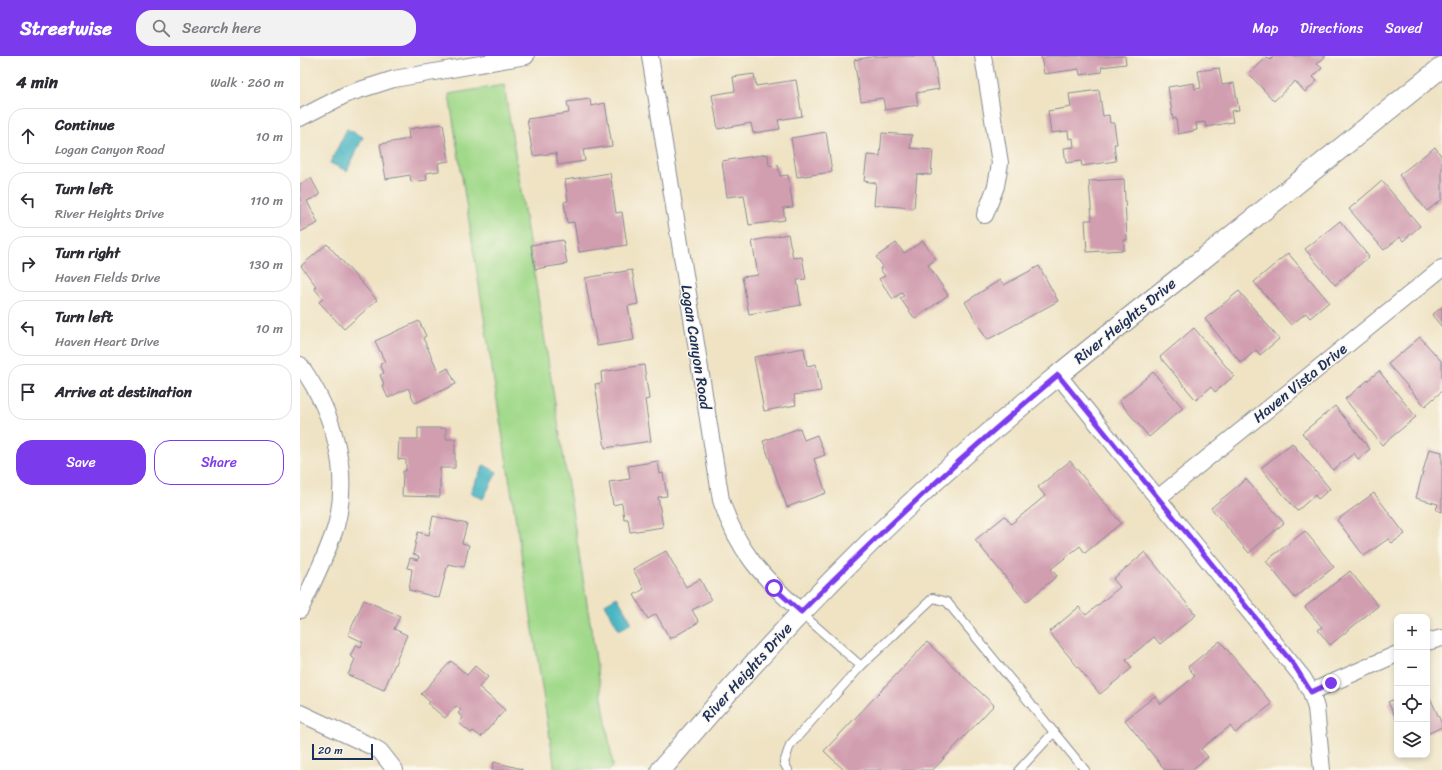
<!DOCTYPE html>
<html lang="en">
<head>
<meta charset="utf-8">
<style>
	body { margin:0; font-family:Sriracha,sans-serif; background:#f2f2f3; color:#2b2b33 }
	.controls { position:absolute; right:12px; bottom:12px; display:grid; overflow:hidden; border-radius:8px; box-shadow:0 2px 6px #0003 }
	.controls button { width:36px; height:36px; display:grid; place-items:center; padding:0; border:0; border-bottom:1px solid #e1e1e2; background:#fff; color:#2b2b33; font:20px sans-serif }
	.scale { position:absolute; left:12px; bottom:10px; width:61px; box-sizing:border-box; padding-left:4px; border:2px solid #1b2f5e; border-top:0; font-size:11px; line-height:14px; white-space:nowrap; color:#1b2f5e; -webkit-text-stroke:3px #fbf7ec; paint-order:stroke }
	.stop { position:absolute; width:12px; height:12px; margin:-9px; border:3px solid #7c3aed; border-radius:50%; background:#fff }
	.stop.end { background:#7c3aed; border-color:#fff; box-shadow:0 1px 4px #0008 }
	.list { margin:0; padding:0; list-style:none }
	h2 { display:flex; justify-content:space-between; align-items:center; height:52px; margin:0; padding:0 16px; font-size:17px }
	h2 small { font-size:13px; font-weight:400; color:#7c7c81 }
	.list li { display:grid; grid-template-columns:26px 1fr auto; gap:12px; align-items:center; box-sizing:border-box; height:56px; margin:0 8px 8px; padding:0 8px; border:1px solid #e1e1e2; border-radius:16px }
	.list b { display:block; font-size:15px; white-space:nowrap }
	.list p { margin:0; font-size:13px; white-space:nowrap; color:#7c7c81 }
	.list em { font-size:13px; font-style:normal; color:#7c7c81 }
	.actions { display:flex; gap:8px; padding:12px 16px }
	.actions a { flex:1; padding:9px 0; border:1px solid #7c3aed; border-radius:16px; text-align:center; font-size:14px; color:#7c3aed }
	.actions .main { background:#7c3aed; color:#fff }
	.icon { flex:none; width:22px; height:22px; fill:none; stroke:currentColor; stroke-width:2; stroke-linecap:round; stroke-linejoin:round }
	.map { position:relative; flex:none; width:1142px; height:714px; overflow:hidden }
	header { display:flex; align-items:center; gap:24px; box-sizing:border-box; height:56px; padding:0 20px; background:#7c3aed; color:#fff }
	header strong { font-size:19px }
	nav { display:flex; gap:22px; margin-inline-start:auto; font-size:14px }
	.search { width:280px; height:36px; background:#f2f2f3; display:flex; align-items:center; gap:10px; box-sizing:border-box; padding:0 14px; border-radius:16px; color:#7c7c81; font-size:15px }
	main { display:flex }
	aside { flex:1; background:#fff }
	.map>svg:first-child { display:block }
	.green { fill:#a1d98a; stroke:#5e8474 }
	.water { fill:#47b5c2; stroke:#317290 }
	.building { fill:#d19eb0 }
	.lines { fill:none; stroke-linecap:round; stroke-linejoin:round }
	.service-casing { stroke:#858991; stroke-width:10 }
	.minor-casing { stroke:#858991; stroke-width:18 }
	.tertiary-casing { stroke:#858991; stroke-width:22 }
	.service { stroke:#fff; stroke-width:8 }
	.minor { stroke:#fff; stroke-width:16 }
	.tertiary { stroke:#fff; stroke-width:20 }
	.route { stroke:#7c3aed; stroke-width:5 }
	.labels { text-anchor:middle; dominant-baseline:central; stroke-width:3; stroke-linejoin:round; paint-order:stroke }
	.street-label { font-size:15px; fill:#1b2f5e; stroke:#fbf7ec }
</style>
</head>
<body>
<header>
<strong>Streetwise</strong>
<div class="search"><svg class="icon" aria-label="search" viewBox="0 0 24 24"><circle cx="10" cy="10" r="6"/><path d="M15 15l6 6"/></svg>Search here</div>
<nav><a>Map</a><a>Directions</a><a>Saved</a></nav>
</header>
<main>
<aside>
<h2>4 min<small>Walk · 260 m</small></h2>
<ul class="list">
<li><svg class="icon" aria-label="ahead" viewBox="0 0 24 24"><path d="M12 20V5M6 11l6-6 6 6"/></svg><div><b>Continue</b><p>Logan Canyon Road</p></div><em>10 m</em></li>
<li><svg class="icon" aria-label="left" viewBox="0 0 24 24"><path d="M17 20v-9H6M10 6l-5 5 5 5"/></svg><div><b>Turn left</b><p>River Heights Drive</p></div><em>110 m</em></li>
<li><svg class="icon" aria-label="right" viewBox="0 0 24 24"><path d="M7 20v-9h11M14 6l5 5-5 5"/></svg><div><b>Turn right</b><p>Haven Fields Drive</p></div><em>130 m</em></li>
<li><svg class="icon" aria-label="left" viewBox="0 0 24 24"><path d="M17 20v-9H6M10 6l-5 5 5 5"/></svg><div><b>Turn left</b><p>Haven Heart Drive</p></div><em>10 m</em></li>
<li><svg class="icon" aria-label="arrive" viewBox="0 0 24 24"><path d="M6 21V4h12l-3 4 3 4H6"/></svg><div><b>Arrive at destination</b></div></li>
</ul>
<div class="actions"><a class="main">Save</a><a>Share</a></div>
</aside>
<div class="map">
<svg width="1142" height="714" viewBox="0 0 1142 714">
	<rect width="100%" height="100%" fill="#fbf7ec"/>
	<filter id="ink" filterUnits="userSpaceOnUse"><feTurbulence type="fractalNoise" baseFrequency=".025" numOctaves="2"/><feDisplacementMap in="SourceGraphic" scale="8" xChannelSelector="R" yChannelSelector="G"/><feConvolveMatrix kernelMatrix="1 2 1 2 8 2 1 2 1" color-interpolation-filters="sRGB"/></filter>
	<filter id="wash" filterUnits="userSpaceOnUse"><feTurbulence type="fractalNoise" baseFrequency=".012" numOctaves="4" result="noise"/><feDisplacementMap in="SourceGraphic" scale="16" xChannelSelector="R" yChannelSelector="G"/><feGaussianBlur stdDeviation="0.9" result="paint"/><feColorMatrix in="noise" values="0 0 0 0 0 0 0 0 0 0 0 0 0 0 0 0 0 1.4 0 .05"/><feComposite in="paint" operator="in"/></filter>
	<g filter="url(#wash)">
		<rect width="100%" height="100%" fill="#efe3c4"/>
		<polygon class="green" points="204,29 313,710 310,714 255,714 149,38"/>
		<g class="water">
			<polygon points="47,73 63,81 47,115 30,107"/>
			<polygon points="184,409 197,416 183,443 170,436"/>
			<polygon points="317,541 332,567 319,574 305,548"/>
		</g>
		<g id="blocks">
			<g class="building">
				<polygon points="576,0 633,0 639,33 616,37 618,49 585,54 583,42 561,45 554,4"/>
				<polygon points="741,0 825,0 826,8 801,11 802,16 780,19 779,13 744,18"/>
				<polygon points="974,0 1026,0 1017,8 1022,12 1013,21 1017,25 1005,36 995,25 974,45 949,18 967,1 970,4"/>
				<polygon points="919,12 922,29 934,27 939,54 931,55 933,66 906,71 905,66 896,67 897,74 878,78 876,62 873,63 868,31 894,27 895,33 901,32 898,15"/>
				<polygon points="454,18 456,30 496,24 502,60 478,64 480,73 453,77 451,67 418,73 412,39 435,35 433,21"/>
				<polygon points="799,34 803,60 809,59 810,67 814,67 817,88 814,88 816,105 782,110 781,105 766,107 764,92 774,91 773,82 769,83 768,75 751,77 748,55 771,51 769,38"/>
				<polygon points="290,43 291,50 305,47 312,90 283,94 285,105 258,109 256,97 233,100 227,63 269,57 267,46"/>
				<polygon points="143,68 149,105 138,107 139,115 126,117 127,124 111,126 110,119 86,123 80,88 109,83 108,73"/>
				<polygon points="526,76 532,116 497,121 491,82"/>
				<polygon points="582,77 612,79 610,92 633,94 631,119 617,118 614,152 574,149 576,127 564,125 567,99 580,100"/>
				<polygon points="1135,91 1142,101 1142,143 1127,155 1099,119"/>
				<polygon points="468,98 469,110 478,109 480,120 488,119 493,151 483,152 485,164 449,169 444,139 427,141 422,105"/>
				<polygon points="310,117 316,157 322,156 327,189 279,196 274,166 267,167 264,146 268,145 265,124"/>
				<polygon points="11,122 20,139 7,145 18,167 0,176 0,128"/>
				<polygon points="824,123 827,184 824,184 824,194 787,196 785,164 792,164 789,125"/>
				<polygon points="1082,125 1120,170 1103,185 1100,181 1084,194 1049,153"/>
				<polygon points="1040,165 1069,201 1035,229 1005,193"/>
				<polygon points="488,178 493,202 502,201 506,223 497,224 501,249 449,258 442,221 458,219 452,185"/>
				<polygon points="263,184 267,208 235,213 231,189"/>
				<polygon points="623,185 636,203 628,209 648,239 615,263 600,242 604,240 602,236 593,243 579,223 585,220 580,213 583,210 576,201 596,187 604,197"/>
				<polygon points="27,188 77,244 44,273 19,246 23,243 14,232 16,230 1,210"/>
				<polygon points="988,197 1029,246 1010,262 1006,257 991,269 954,226"/>
				<polygon points="739,210 758,245 687,284 665,246 700,224 704,229"/>
				<polygon points="332,214 338,248 328,250 334,284 297,290 285,222"/>
				<polygon points="939,235 979,283 960,299 956,294 941,307 905,263"/>
				<polygon points="1142,251 1142,271 1132,259"/>
				<polygon points="119,265 126,280 123,282 139,317 148,312 156,328 115,347 108,332 88,342 82,329 84,328 80,319 84,317 80,308 85,306 75,285"/>
				<polygon points="894,272 934,320 915,336 911,331 896,344 860,301"/>
				<polygon points="1120,281 1142,306 1142,335 1125,350 1088,308"/>
				<polygon points="504,292 507,310 516,308 521,335 494,339 496,349 464,355 454,301"/>
				<polygon points="344,309 349,343 345,344 351,385 305,392 295,328 302,327 301,316"/>
				<polygon points="1079,315 1116,361 1082,389 1045,343"/>
				<polygon points="853,316 883,352 849,381 819,345"/>
				<polygon points="1035,350 1070,393 1058,403 1054,397 1033,414 1002,377"/>
				<polygon points="118,372 146,372 146,383 155,383 155,412 140,412 140,441 102,440 103,415 106,415 106,404 98,403 99,383 118,383"/>
				<polygon points="500,372 504,384 517,379 525,399 514,403 526,437 487,451 463,385"/>
				<polygon points="992,387 1030,433 1018,443 1015,439 997,455 961,412"/>
				<polygon points="1129,393 1142,396 1142,456 1136,454 1138,448 1116,442"/>
				<polygon points="358,405 360,418 363,417 367,440 358,441 363,471 330,476 328,463 324,463 322,447 313,449 309,426 330,423 328,410"/>
				<polygon points="770,405 821,467 785,497 780,490 751,513 757,520 726,546 675,484 705,460 711,468 745,440 738,431"/>
				<polygon points="946,423 984,467 949,497 911,452"/>
				<polygon points="1074,437 1105,478 1092,487 1088,483 1064,500 1037,464"/>
				<polygon points="133,460 167,468 162,487 169,489 164,511 148,508 139,542 109,534 112,513 107,512 110,502 118,504 119,500 113,498 118,476 129,479"/>
				<polygon points="1005,475 1034,511 995,542 966,505"/>
				<polygon points="366,495 386,531 400,523 411,544 392,554 399,566 370,583 356,558 348,563 334,539 344,533 333,513"/>
				<polygon points="845,496 896,559 860,588 854,581 826,604 832,612 800,638 749,576 779,551 786,559 820,531 813,523"/>
				<polygon points="1050,515 1078,550 1030,589 1018,574 1022,571 1005,551"/>
				<polygon points="64,544 100,560 94,573 107,579 84,634 48,619 55,603 50,600 56,589 61,591 63,586 48,579"/>
				<polygon points="920,585 972,648 935,677 930,670 901,693 908,701 891,714 865,714 825,664 855,640 861,648 895,620 888,611"/>
				<polygon points="627,586 694,649 633,714 544,714 524,695"/>
				<polygon points="151,605 167,619 175,610 188,621 179,631 205,654 181,681 173,675 171,677 159,667 163,662 158,657 161,654 156,650 145,662 128,648 130,646 121,638"/>
				<polygon points="1127,635 1142,668 1142,671 1127,678"/>
				<polygon points="1097,642 1097,665 1088,646"/>
				<polygon points="194,706 222,713 222,714 192,714"/>
			</g>
		</g>
	</g>
	<g filter="url(#ink)">
		<use href="#blocks" fill-opacity="0" stroke="#858991" stroke-width="1"/>
		<g class="lines">
			<defs>
				<g id="service">
					<polyline points="501,557 561,610"/>
					<polyline points="488,714 484,707 490,689 561,610 633,542 647,546 785,714"/>
					<polyline points="719,714 754,676"/>
				</g>
				<g id="minor">
					<path d="M350,0L421,444C438,496 462,520 501,556"/>
					<polyline points="683,0 700,107 696,130 685,159"/>
					<polyline points="0,62 47,38 94,23 226,0"/>
					<path d="M0,309C33,355 51,414 36,470C27,499 13,526 0,554"/>
					<polyline points="758,319 1003,622 1011,636 1016,652 1022,714"/>
					<polyline points="858,442 1142,212"/>
					<polyline points="1127,586 1142,582"/>
					<polyline points="1011,636 1097,598"/>
					<polyline points="0,657 73,691 80,695 95,714"/>
				</g>
				<path id="tertiary" d="M361,714C444,615 531,521 626,433C707,359 792,291 878,223C966,152 1054,82 1142,11"/>
			</defs>
			<use href="#service" class="service-casing"/>
			<use href="#minor" class="minor-casing"/>
			<use href="#tertiary" class="tertiary-casing"/>
			<use href="#service" class="service"/>
			<use href="#minor" class="minor"/>
			<use href="#tertiary" class="tertiary"/>
		</g>
	</g>
	<g class="lines" filter="url(#ink)">
		<path class="route" d="M474,532L501,556C583,473 668,395 758,319L994,609L1011,636L1031,627"/>
	</g>
	<g class="labels">
		<g class="street-label">
			<text transform="translate(825 265) rotate(-39)">River Heights Drive</text>
			<text transform="translate(396 291) rotate(81)">Logan Canyon Road</text>
			<text transform="translate(1000 327) rotate(-39)">Haven Vista Drive</text>
			<text transform="translate(447 616) rotate(-48)">River Heights Drive</text>
		</g>
	</g>
</svg>
<div class="controls">
<button>+</button>
<button>−</button>
<button><svg class="icon" aria-label="locate" viewBox="0 0 24 24"><circle cx="12" cy="12" r="6"/><path d="M12 2v4M12 18v4M2 12h4M18 12h4"/></svg></button>
<button><svg class="icon" aria-label="layers" viewBox="0 0 24 24"><path d="M12 4l9 5-9 5-9-5zM3 14l9 5 9-5"/></svg></button>
</div>
<div class="scale">20 m</div>
<div class="stop" style="left:474px;top:532px"></div>
<div class="stop end" style="left:1031px;top:627px"></div>
</div>
</main>
</body>
</html>
